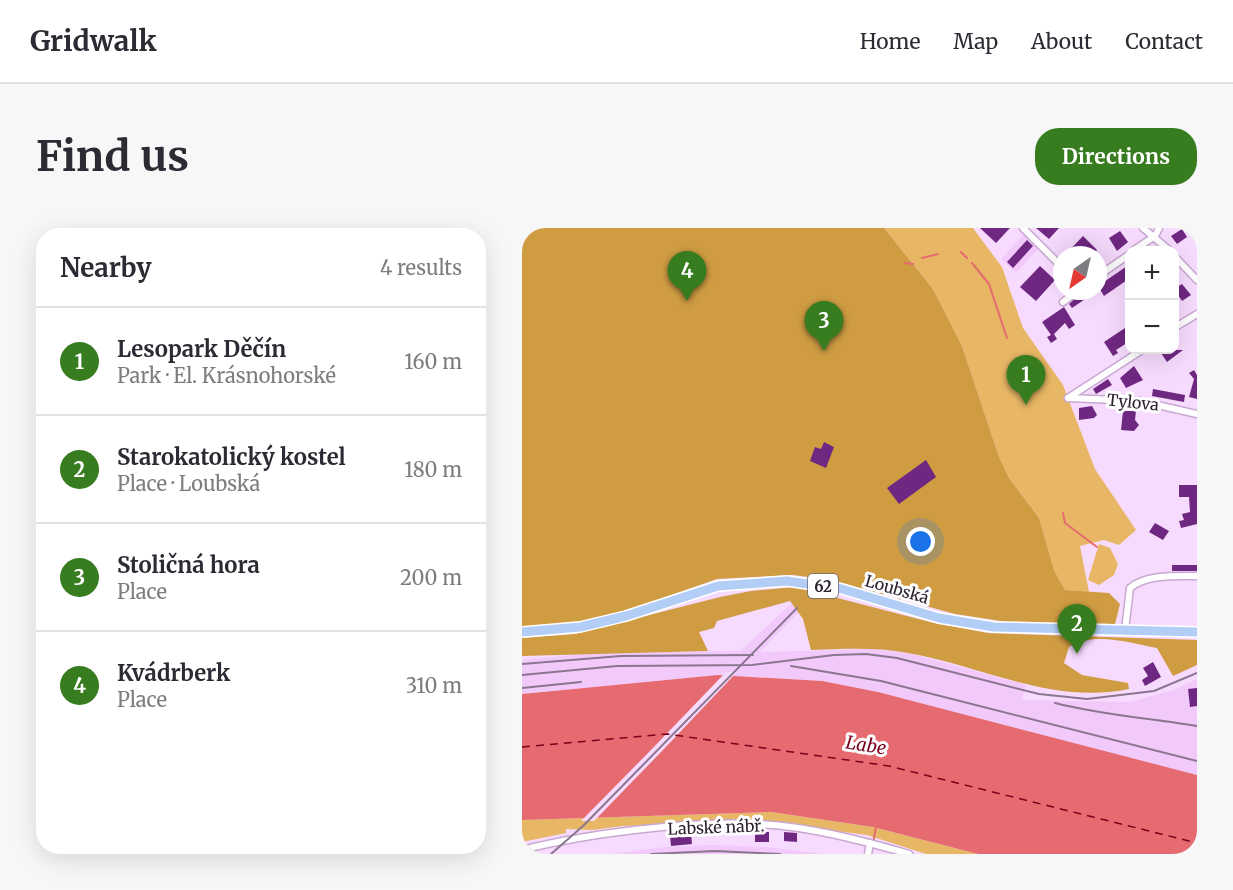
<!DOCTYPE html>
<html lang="en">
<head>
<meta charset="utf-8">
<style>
	body { margin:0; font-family:Merriweather,serif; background:#f7f7f7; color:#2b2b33 }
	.controls { position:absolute; right:18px; top:18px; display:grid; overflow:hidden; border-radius:12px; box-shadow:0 6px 24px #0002 }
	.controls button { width:54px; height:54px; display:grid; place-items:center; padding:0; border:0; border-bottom:2px solid #e1e1e2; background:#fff; color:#2b2b33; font:30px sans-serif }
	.compass { position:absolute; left:531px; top:18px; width:54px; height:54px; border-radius:50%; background:#fff; box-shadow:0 6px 24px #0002; rotate:214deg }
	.you { position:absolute; left:399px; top:314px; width:21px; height:21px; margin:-15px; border:4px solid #fff; border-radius:50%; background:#1a73e8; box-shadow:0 0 0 9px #1a73e833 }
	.badge { display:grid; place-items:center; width:39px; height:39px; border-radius:50%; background:#377c1f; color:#fff; font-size:20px; font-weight:700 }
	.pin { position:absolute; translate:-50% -50px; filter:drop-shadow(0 2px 3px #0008) }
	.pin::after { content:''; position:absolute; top:32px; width:21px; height:18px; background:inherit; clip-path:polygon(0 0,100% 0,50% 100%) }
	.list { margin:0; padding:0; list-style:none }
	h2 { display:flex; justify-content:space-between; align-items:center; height:78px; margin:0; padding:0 24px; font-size:26px }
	h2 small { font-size:20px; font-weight:400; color:#7c7c81 }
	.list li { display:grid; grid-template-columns:39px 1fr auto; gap:18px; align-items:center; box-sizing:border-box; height:108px; padding:0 24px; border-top:2px solid #e1e1e2 }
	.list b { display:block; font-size:22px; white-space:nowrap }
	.list p { margin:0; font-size:20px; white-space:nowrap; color:#7c7c81 }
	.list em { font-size:20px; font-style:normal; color:#7c7c81 }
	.map { position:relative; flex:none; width:675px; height:626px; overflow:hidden; border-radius:24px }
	header { display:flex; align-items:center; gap:36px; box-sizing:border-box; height:84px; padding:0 30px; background:#fff; border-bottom:2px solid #e1e1e2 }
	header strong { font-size:28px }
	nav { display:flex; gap:33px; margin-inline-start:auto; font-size:21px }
	.intro { display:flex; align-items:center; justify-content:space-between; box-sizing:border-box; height:144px; padding:0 36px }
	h1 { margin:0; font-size:42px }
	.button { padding:15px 27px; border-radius:24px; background:#377c1f; color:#fff; font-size:21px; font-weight:700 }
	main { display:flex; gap:36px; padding:0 36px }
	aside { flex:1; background:#fff; border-radius:24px; box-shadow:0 6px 24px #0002 }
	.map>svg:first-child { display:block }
	.built { fill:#f1cafb }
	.green { fill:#e8b765 }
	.forest { fill:#cf9c42 }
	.water { fill:#e66b71 }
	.pier { fill:#f7dbfe }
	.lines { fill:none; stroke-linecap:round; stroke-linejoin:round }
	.stream { stroke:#e66b71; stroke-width:2 }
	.ferry { stroke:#7a011e; stroke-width:1.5; stroke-dasharray:8 6; stroke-linecap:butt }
	.building { fill:#6f2881 }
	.minor-casing { stroke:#c9a8d2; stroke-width:9 }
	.primary-casing { stroke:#fff; stroke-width:12 }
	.minor { stroke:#fff; stroke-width:6 }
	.primary { stroke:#b3cef6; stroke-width:9 }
	.rail { stroke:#8a768f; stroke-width:2 }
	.labels { text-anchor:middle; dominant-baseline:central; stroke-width:6; stroke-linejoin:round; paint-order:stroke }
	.shield { fill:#fff; stroke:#6b636e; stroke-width:1.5 }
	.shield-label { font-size:15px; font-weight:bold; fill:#2c2030 }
	.street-label { font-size:16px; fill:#2c2030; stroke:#fff }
	.water-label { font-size:18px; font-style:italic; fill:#7a011e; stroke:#fff }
</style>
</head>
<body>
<header>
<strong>Gridwalk</strong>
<nav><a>Home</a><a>Map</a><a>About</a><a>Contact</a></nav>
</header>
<div class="intro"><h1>Find us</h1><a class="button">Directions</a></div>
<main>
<aside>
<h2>Nearby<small>4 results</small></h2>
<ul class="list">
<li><span class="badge">1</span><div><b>Lesopark Děčín</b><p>Park · El. Krásnohorské</p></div><em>160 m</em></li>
<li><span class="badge">2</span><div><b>Starokatolický kostel</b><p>Place · Loubská</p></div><em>180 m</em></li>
<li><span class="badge">3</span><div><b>Stoličná hora</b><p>Place</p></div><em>200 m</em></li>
<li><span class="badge">4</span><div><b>Kvádrberk</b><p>Place</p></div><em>310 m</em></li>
</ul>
</aside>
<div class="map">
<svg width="675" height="626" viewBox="0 0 675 626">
	<rect width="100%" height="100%" fill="#f7dbfe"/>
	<g class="built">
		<polygon points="501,7 516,21 494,45 479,31"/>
		<polygon points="270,375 277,384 238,424 350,421 387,425 504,457 500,472 609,474 654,461 675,451 675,547 356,464 300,453 197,447 0,466 0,432 71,425 218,423"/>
		<polygon points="192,617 245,619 302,626 91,626 142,619"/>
	</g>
	<g class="green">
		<polygon points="362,0 451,0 480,39 501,100 541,157 573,241 614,302 597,317 582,312 558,318 567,364 543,362 532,342 517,290 487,250 477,229 440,118 411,61"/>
		<polygon points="577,316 588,320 596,336 592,347 577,357 566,352"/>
		<polygon points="249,584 351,599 456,626 404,626 345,607 239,593 101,598 71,602 44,601 44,605 0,614 0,592"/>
	</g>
	<g class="forest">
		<polygon points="0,0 362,0 411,61 440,118 477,229 487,250 517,290 532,342 543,362 587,365 598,376 593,396 485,394 433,386 309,352 271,347 195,351 104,383 53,395 0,399"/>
		<path d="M273,359L412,395L466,405L675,412V437L651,448L635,420C608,415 571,403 547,419L542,435L560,447L606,455L607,461C529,477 461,438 386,425C354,419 321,421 289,422L281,391L268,373L195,393L192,400L177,404L186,423L0,428V410L53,406L198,369L229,363Z"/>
	</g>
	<polygon class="water" points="196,447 300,453 356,464 675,547 675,626 456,626 351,599 249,584 0,592 0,466"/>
	<g class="pier">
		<polygon points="204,444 215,444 140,523 128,523"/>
		<polygon points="128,523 140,523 72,593 59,593"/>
	</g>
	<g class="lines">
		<g class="stream">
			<polyline points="439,24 445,30"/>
			<polyline points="400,30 416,26"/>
			<polyline points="383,35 391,36"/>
			<polyline points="450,35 467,56 485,110"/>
			<polyline points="541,285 543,295 575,319"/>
			<polyline points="349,626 354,599"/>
		</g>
		<polyline class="ferry" points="0,519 145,506 367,538 675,615"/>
	</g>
	<g class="building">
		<polygon points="458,0 488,0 474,15"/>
		<polygon points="514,0 537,0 527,11"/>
		<polygon points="660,1 665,9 655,16 649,8"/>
		<polygon points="598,3 606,14 595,23 587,10"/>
		<polygon points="561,8 575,22 571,27 543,27"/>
		<polygon points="505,12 511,18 491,40 485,34"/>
		<polygon points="608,36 608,50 582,68 576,58"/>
		<polygon points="518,38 533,52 514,73 498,59"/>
		<polygon points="660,56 669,67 660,73 652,61"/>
		<polygon points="561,63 575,63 550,80 547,76"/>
		<polygon points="542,79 553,97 547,101 543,95 532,106 535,111 529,115 525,109 529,107 520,94"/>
		<polygon points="603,100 608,113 594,122 596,125 591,128 582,114"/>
		<polygon points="637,122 661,122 645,134"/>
		<polygon points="612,138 621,152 604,160 598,150"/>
		<polygon points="672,142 675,147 675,171 667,169 672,151 667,145"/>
		<polygon points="586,151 590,157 574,166 571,161"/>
		<polygon points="631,161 663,167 662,174 630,168"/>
		<polygon points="570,178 575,187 572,190 557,192 557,180"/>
		<polygon points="601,183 614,183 613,192 617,197 612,203 599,202"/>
		<polygon points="302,214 312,219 304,240 288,233 293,219 299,221"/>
		<polygon points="404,232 414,249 377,276 365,260"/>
		<polygon points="657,257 675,257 675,296 659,300 657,293 662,292 660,286 668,284 667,269 657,269"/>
		<polygon points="633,295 647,303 641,312 627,304"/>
		<rect x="650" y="337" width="25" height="6"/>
		<polygon points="631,434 639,449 623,458 620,452 626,448 621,440"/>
		<polygon points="675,460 675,478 668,479 666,461"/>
		<rect x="233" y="604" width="14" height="10"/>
		<polygon points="262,604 275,605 275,614 262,613"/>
		<polygon points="169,605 170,616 149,618 148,607"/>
	</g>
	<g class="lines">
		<defs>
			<g id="minor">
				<polyline points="501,0 540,39"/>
				<polyline points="621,0 647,22"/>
				<polyline points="612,22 633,8 637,0"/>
				<polyline points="652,28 675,52"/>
				<polyline points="576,48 608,26"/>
				<polyline points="541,74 556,63"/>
				<polyline points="652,100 675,86"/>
				<polyline points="546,170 618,173 675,186"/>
				<polyline points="546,170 620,122"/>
				<path d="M603,402L608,360C624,346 654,348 675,348"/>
				<path d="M0,622C67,605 166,593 235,596C286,598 338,612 387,626"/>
				<polyline points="346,626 348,615"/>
			</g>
			<polyline id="primary" points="0,404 58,399 104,388 196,358 265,353 320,361 417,390 472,399 675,404"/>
		</defs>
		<use href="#minor" class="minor-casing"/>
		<use href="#primary" class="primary-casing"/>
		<use href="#minor" class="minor"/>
		<use href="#primary" class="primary"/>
		<g class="rail">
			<polyline points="0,436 99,428 231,427"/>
			<polyline points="269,438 359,453 675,533"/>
			<polyline points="0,447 95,438 230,437 312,427 344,426 375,430 517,466 565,471 632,463 675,445"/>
			<polyline points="0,460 59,454"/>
			<path d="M533,475C579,487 628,490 675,498"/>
			<polyline points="29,626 61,598 275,380"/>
			<polyline points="129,626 193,623 258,626"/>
		</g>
	</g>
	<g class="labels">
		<rect class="shield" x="286" y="346" width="30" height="24" rx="4.5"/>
		<g class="shield-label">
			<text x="301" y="358">62</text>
		</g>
		<g class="street-label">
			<text transform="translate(611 174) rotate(6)">Tylova</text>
			<text transform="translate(375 361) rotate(16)">Loubská</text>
			<text transform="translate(194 599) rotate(-2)">Labské nábř.</text>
		</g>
		<g class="water-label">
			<text transform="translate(344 517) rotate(9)">Labe</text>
		</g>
	</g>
</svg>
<div class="controls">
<button>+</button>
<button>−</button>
</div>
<svg class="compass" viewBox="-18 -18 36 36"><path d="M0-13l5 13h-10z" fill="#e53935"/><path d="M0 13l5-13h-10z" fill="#7c7c81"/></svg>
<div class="you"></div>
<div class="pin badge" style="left:504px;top:177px">1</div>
<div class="pin badge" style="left:555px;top:426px">2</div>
<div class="pin badge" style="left:302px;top:123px">3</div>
<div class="pin badge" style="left:165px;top:73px">4</div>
</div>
</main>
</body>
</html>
